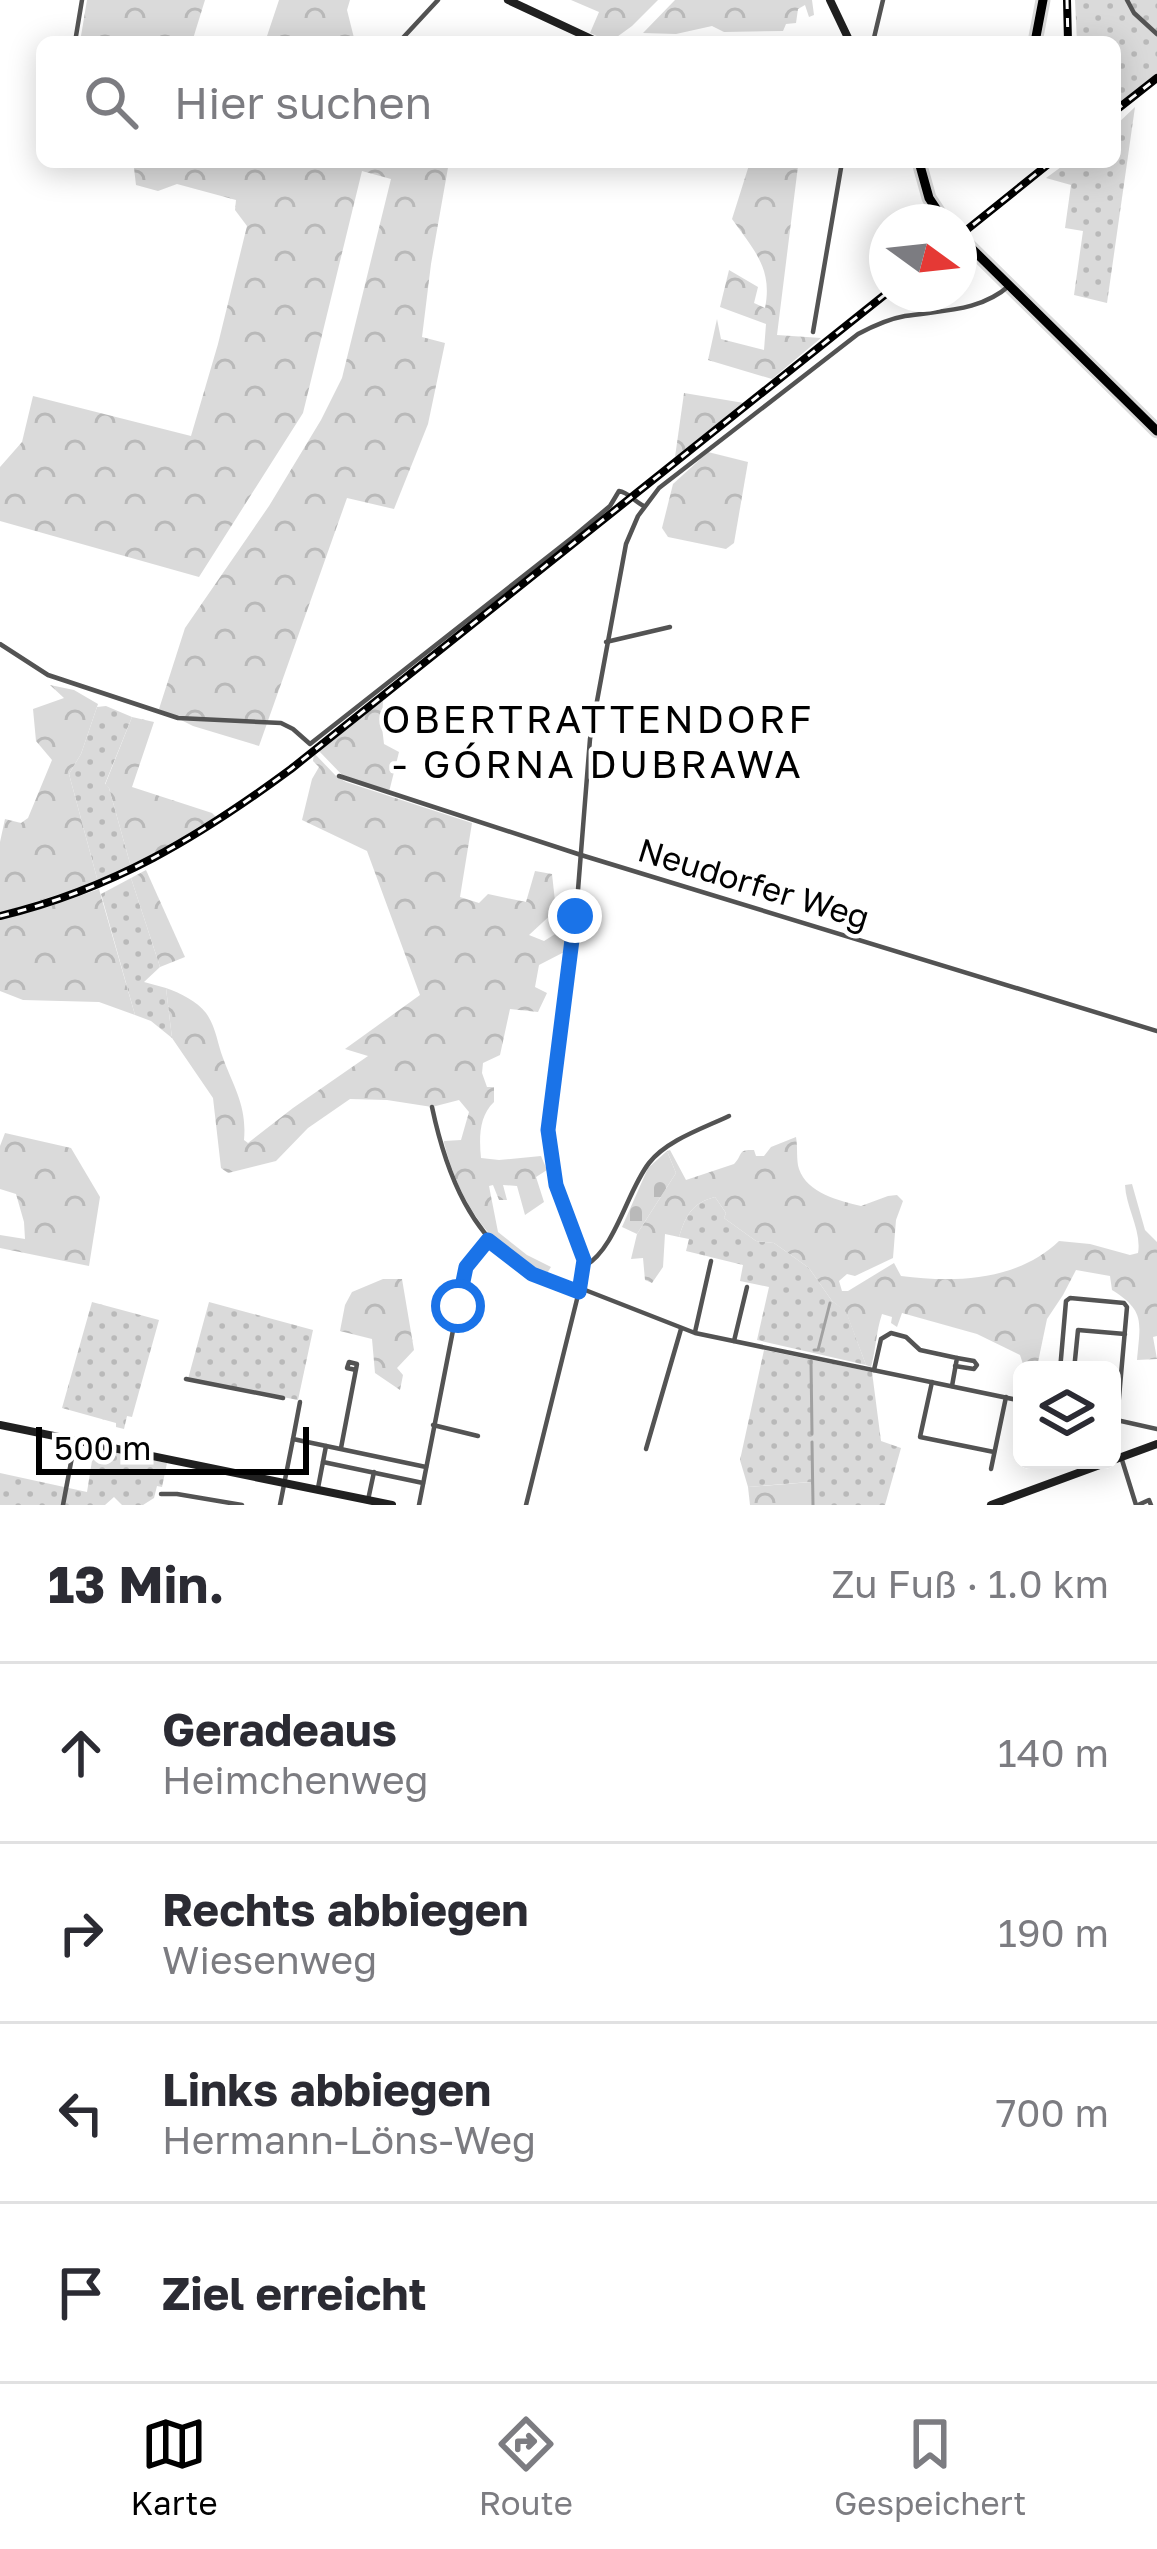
<!DOCTYPE html>
<html lang="de">
<head>
<meta charset="utf-8">
<style>
	body { margin:0; font-family:"Golos Text",sans-serif; background:#f2f2f3; color:#2b2b33 }
	.controls { position:absolute; right:36px; bottom:36px; display:grid; overflow:hidden; border-radius:18px; box-shadow:0 6px 30px #0003 }
	.controls button { width:108px; height:108px; display:grid; place-items:center; padding:0; border:0; border-bottom:3px solid #e1e1e2; background:#fff; color:#2b2b33; font:60px sans-serif }
	.compass { position:absolute; left:869px; top:204px; width:108px; height:108px; border-radius:50%; background:#fff; box-shadow:0 6px 30px #0003; rotate:105deg }
	.scale { position:absolute; left:36px; bottom:30px; width:273px; box-sizing:border-box; padding-left:12px; border:6px solid #000; border-top:0; font-size:33px; line-height:42px; white-space:nowrap; color:#000; -webkit-text-stroke:9px #fff; paint-order:stroke }
	.stop { position:absolute; width:36px; height:36px; margin:-27px; border:9px solid #1a73e8; border-radius:50%; background:#fff }
	.stop.end { background:#1a73e8; border-color:#fff; box-shadow:0 3px 12px #0008 }
	.list { margin:0; padding:0; list-style:none }
	h2 { display:flex; justify-content:space-between; align-items:center; height:156px; margin:0; padding:0 48px; font-size:51px }
	h2 small { font-size:39px; font-weight:400; color:#7c7c81 }
	.list li { display:grid; grid-template-columns:78px 1fr auto; gap:36px; align-items:center; box-sizing:border-box; height:180px; padding:0 48px; border-top:3px solid #e1e1e2 }
	.list b { display:block; font-size:45px; white-space:nowrap }
	.list p { margin:0; font-size:39px; white-space:nowrap; color:#7c7c81 }
	.list em { font-size:39px; font-style:normal; color:#7c7c81 }
	.icon { flex:none; width:66px; height:66px; fill:none; stroke:currentColor; stroke-width:2; stroke-linecap:round; stroke-linejoin:round }
	.map { position:relative; flex:none; width:1157px; height:1505px; overflow:hidden }
	.search { position:absolute; background:#fff; box-shadow:0 6px 30px #0003; left:36px; right:36px; top:36px; height:132px; display:flex; align-items:center; gap:30px; box-sizing:border-box; padding:0 42px; border-radius:18px; color:#7c7c81; font-size:45px }
	.sheet { height:876px; background:#fff }
	nav { display:flex; justify-content:space-around; align-items:center; box-sizing:border-box; height:168px; border-top:3px solid #e1e1e2; background:#fff; font-size:33px; color:#7c7c81 }
	nav a { display:grid; justify-items:center; gap:6px }
	nav .on { color:#000 }
	.map>svg:first-child { display:block }
	.grass { fill:url(#grass-dots) }
	.forest { fill:url(#forest-crowns) }
	.cemetery { fill:url(#cemetery-stones) }
	.lines { fill:none; stroke-linecap:round; stroke-linejoin:round }
	.stream { stroke:#a1a1a1; stroke-width:3 }
	.primary-casing { stroke:#dbdbdb; stroke-width:15 }
	.street { stroke:#535353; stroke-width:4.5 }
	.secondary { stroke:#202020; stroke-width:8 }
	.primary { stroke:#000; stroke-width:9 }
	.rail-casing { stroke:#000; stroke-width:8 }
	.rail { stroke:#fff; stroke-width:3; stroke-dasharray:9; stroke-linecap:butt }
	.route { stroke:#1a73e8; stroke-width:15 }
	.labels { text-anchor:middle; dominant-baseline:central; stroke-width:9; stroke-linejoin:round; paint-order:stroke }
	.street-label { font-size:33px; fill:#000; stroke:#fff }
	.quarter-label { font-size:39px; letter-spacing:3px; fill:#000; stroke:#fff }
</style>
</head>
<body>
<div class="map">
<svg width="1157" height="1505" viewBox="0 0 1157 1505">
	<defs>
		<pattern id="grass-dots" width="8" height="8" patternUnits="userSpaceOnUse" patternTransform="scale(3)"><rect width="8" height="8" fill="#dadada"/><path d="M2 2h.1M6 6h.1" fill="none" stroke="#b9b9b9" stroke-width="1.8" stroke-linecap="round"/></pattern>
		<pattern id="forest-crowns" width="20" height="18" patternUnits="userSpaceOnUse" patternTransform="scale(3)"><rect width="20" height="18" fill="#dadada"/><path d="M2 6a3 3 0 1 1 6 0M12 15a3 3 0 1 1 6 0" fill="none" stroke="#b9b9b9"/></pattern>
		<pattern id="cemetery-stones" width="16" height="16" patternUnits="userSpaceOnUse" patternTransform="scale(3)"><rect width="16" height="16" fill="#dadada"/><path d="M2 7V4a2 2 0 0 1 4 0v3zM10 15v-3a2 2 0 0 1 4 0v3z" fill="#b9b9b9"/></pattern>
	</defs>
	<rect width="100%" height="100%" fill="#fff"/>
	<g class="grass">
		<polygon points="1075,0 1157,0 1157,76 1115,110 1115,42 1077,42"/>
		<polygon points="1135,107 1107,303 1074,295 1083,231 1065,228 1071,185 1046,178 1068,162 1115,162 1115,126"/>
		<polygon points="106,706 132,717 105,784 109,788 131,867 98,882 69,774 81,754 97,707"/>
		<polygon points="131,878 160,967 144,982 166,988 172,1038 151,1021 135,1015 101,894"/>
		<path d="M715,1197L726,1213L724,1218L756,1241L774,1243L809,1268L832,1301L846,1311L866,1365L757,1340L769,1287L740,1281L743,1265L686,1251L689,1239L679,1237C686,1215 692,1203 715,1197Z"/>
		<polygon points="92,1302 159,1320 132,1417 127,1416 124,1429 116,1427 116,1423 62,1408"/>
		<polygon points="209,1302 313,1330 298,1400 188,1379"/>
		<polygon points="764,1350 872,1372 881,1441 901,1448 885,1505 812,1505 810,1482 748,1487 740,1460"/>
		<polygon points="94,1448 167,1463 162,1487 157,1486 154,1498 143,1505 122,1505 114,1497 105,1505 0,1505 0,1473 87,1492"/>
	</g>
	<g class="forest">
		<polygon points="87,0 205,0 192,42 80,42"/>
		<polygon points="279,0 350,0 347,10 355,42 265,42"/>
		<polygon points="571,0 658,0 632,26 610,42 590,33 599,12"/>
		<polygon points="675,0 812,0 814,15 809,17 805,5 798,9 796,23 786,24 783,31 724,32 712,26 676,34 643,33"/>
		<polygon points="128,162 449,162 431,264 422,337 445,343 428,424 394,509 347,498 259,746 193,726 159,709 185,628 269,506 321,420 342,378 391,179 362,171 303,413 199,577 0,521 0,467 22,442 33,396 191,436 218,344 247,226 235,210 236,200 177,184 158,191 136,185 134,168"/>
		<path d="M750,162H787L798,166L777,335L821,338L772,379L708,360L717,319L721,339L764,350L766,324L720,307L729,270L758,287L754,303L765,308C773,269 754,250 732,219Z"/>
		<polygon points="684,393 744,403 675,457"/>
		<polygon points="708,452 748,462 734,543 726,549 668,537 662,528 673,484"/>
		<polygon points="50,685 74,690 98,704 81,754 69,774 98,882 0,913 0,842 5,819 21,823 28,818 52,760 36,741 33,709 64,698"/>
		<polygon points="383,699 382,727 384,744 399,752 389,792 345,778 318,750"/>
		<polygon points="132,717 154,722 132,787 212,813 217,818 169,847 131,867 109,788 105,785"/>
		<path d="M314,753L337,777L346,782L472,823L460,897L479,903L488,894L526,902L535,871L552,874L556,910L529,935L544,941L573,923L570,949L539,965L535,987L547,993L538,1012L510,1009L500,1055L483,1063L482,1073L487,1087H494V1102C479,1116 479,1138 481,1158L499,1160L541,1156L547,1170L536,1177L544,1202L525,1215L517,1186L503,1185L507,1200H499L493,1185L489,1186L498,1232L527,1255L551,1267L544,1278C491,1249 459,1202 444,1143V1141L461,1140L469,1112L459,1100L432,1107L387,1100L350,1099L308,1128L276,1161L228,1173L221,1168L213,1098L172,1038L166,988C180,993 197,1001 206,1013C216,1027 217,1042 223,1058C234,1088 247,1106 244,1140L248,1143L293,1108L368,1056L345,1049L420,995L367,851L302,820L312,779L319,767L313,761Z"/>
		<polygon points="146,870 185,957 160,967 131,878"/>
		<polygon points="99,889 135,1015 99,1002 23,1000 0,991 0,918 48,907"/>
		<polygon points="5,1133 71,1148 100,1197 89,1266 0,1248 0,1235 25,1239 24,1222 16,1194 0,1189 0,1146"/>
		<path d="M796,1137C798,1147 796,1160 799,1169C807,1193 840,1201 861,1206L888,1196L897,1195L903,1201L896,1220L893,1258L855,1276L847,1274L839,1281L842,1291H848L894,1263L901,1276C956,1283 1017,1281 1059,1241L1090,1244L1130,1255L1138,1253C1142,1231 1126,1208 1125,1185L1132,1184L1145,1230L1157,1242V1336L1153,1337L1157,1359L1137,1360C1140,1323 1146,1311 1112,1290L1110,1276L1076,1270L1063,1295L1047,1319L1037,1367L1025,1370L1020,1355L977,1334L902,1313L897,1327L891,1323L892,1317L882,1314C876,1332 876,1349 871,1367L866,1365L846,1312L832,1301L809,1268L774,1243L756,1241L724,1218L726,1213L715,1197C692,1203 686,1215 679,1237L665,1234L663,1267L652,1283L645,1280L643,1258L631,1259L637,1234L676,1173L667,1151L670,1150L686,1180L734,1164C743,1155 737,1149 754,1150L756,1156H764L771,1147Z"/>
		<polygon points="383,1279 402,1279 414,1350 397,1368 403,1375 400,1390 375,1373 372,1339 340,1331 345,1305 352,1292"/>
		<polygon points="811,1482 812,1505 750,1505 748,1487"/>
	</g>
	<polygon class="cemetery" points="667,1151 676,1173 637,1234 622,1227 648,1168"/>
	<g class="lines">
		<g class="stream">
			<polyline points="814,1350 818,1350 830,1303"/>
			<polyline points="811,1361 812,1434"/>
			<polyline points="812,1442 813,1505"/>
		</g>
		<defs>
			<g id="primary">
				<polyline points="1035,42 1043,0"/>
				<polyline points="919,162 929,198 945,222"/>
				<polyline points="959,236 1157,431"/>
			</g>
		</defs>
		<use href="#primary" class="primary-casing"/>
		<g class="street">
			<polyline points="1127,0 1134,13 1157,34"/>
			<polyline points="75,42 82,0"/>
			<polyline points="399,42 438,0"/>
			<polyline points="873,42 883,0"/>
			<polyline points="813,332 842,162"/>
			<polyline points="606,642 670,627"/>
			<path d="M0,644L48,675L178,718L281,723L293,729L310,744L573,537L610,506L619,491C628,492 635,502 644,506"/>
			<polyline points="596,705 657,709 657,706"/>
			<polyline points="339,776 581,855 1157,1031"/>
			<path d="M432,1107C446,1173 471,1240 534,1275C547,1282 564,1286 579,1292"/>
			<path d="M585,1266C616,1248 627,1191 649,1163C667,1140 704,1128 729,1116"/>
			<polyline points="580,1288 695,1333 1022,1401"/>
			<polyline points="695,1332 711,1261"/>
			<polyline points="734,1341 747,1287"/>
			<polyline points="955,1366 974,1369 977,1365 974,1361 957,1358"/>
			<polyline points="874,1370 881,1339 891,1333 906,1337 920,1350 957,1358 952,1386"/>
			<polyline points="1060,1370 1066,1301 1070,1298 1124,1303 1127,1307 1117,1420"/>
			<polyline points="1074,1370 1078,1330 1125,1334"/>
			<polyline points="186,1379 283,1398"/>
			<polyline points="932,1382 920,1437 994,1452"/>
			<polyline points="1112,1419 1157,1429"/>
			<polyline points="433,1425 478,1436"/>
			<polyline points="293,1439 300,1402"/>
			<polyline points="341,1448 357,1364 349,1362 347,1368 356,1370"/>
			<polyline points="646,1449 681,1329"/>
			<polyline points="1122,1460 1136,1505"/>
			<polyline points="323,1462 423,1483"/>
			<polyline points="991,1469 1006,1397"/>
			<polyline points="318,1488 326,1446"/>
			<polyline points="161,1494 177,1494 242,1505"/>
			<polyline points="368,1500 374,1472"/>
			<polyline points="63,1505 75,1441"/>
			<polyline points="280,1505 293,1439 426,1467"/>
			<polyline points="419,1505 463,1279 473,1257 488,1240"/>
			<path d="M526,1505L584,1271L582,1254L556,1185L548,1129L578,890L590,739L626,544L638,516L659,488L858,334C873,326 888,319 905,316C942,310 980,312 1010,285"/>
			<polyline points="1138,1505 1149,1500 1151,1505"/>
		</g>
		<g class="secondary">
			<polyline points="508,0 598,42"/>
			<polyline points="830,0 850,42"/>
			<polyline points="863,162 874,162"/>
			<polyline points="0,1425 392,1505"/>
			<polyline points="991,1505 1157,1444"/>
		</g>
		<use href="#primary" class="primary"/>
		<defs>
			<g id="rail">
				<polyline points="1067,0 1068,42"/>
				<polyline points="1115,111 1157,78"/>
				<polyline points="959,236 1051,162"/>
				<path d="M0,916C113,889 199,837 291,769L887,293"/>
			</g>
		</defs>
		<use href="#rail" class="rail-casing"/>
		<use href="#rail" class="rail"/>
	</g>
	<g class="lines">
		<polyline class="route" points="458,1306 466,1267 488,1240 532,1274 579,1292 584,1260 556,1185 548,1130 575,916"/>
	</g>
	<g class="labels">
		<g class="street-label">
			<text transform="translate(754 883) rotate(17)">Neudorfer Weg</text>
		</g>
		<g class="quarter-label">
			<text x="598" y="718">OBERTRATTENDORF<tspan x="598" dy="45">- GÓRNA DUBRAWA</tspan></text>
		</g>
	</g>
</svg>
<div class="controls">
<button><svg class="icon" aria-label="layers" viewBox="0 0 24 24"><path d="M12 4l9 5-9 5-9-5zM3 14l9 5 9-5"/></svg></button>
</div>
<svg class="compass" viewBox="-18 -18 36 36"><path d="M0-13l5 13h-10z" fill="#e53935"/><path d="M0 13l5-13h-10z" fill="#7c7c81"/></svg>
<div class="scale">500 m</div>
<div class="stop" style="left:458px;top:1306px"></div>
<div class="stop end" style="left:575px;top:916px"></div>
<div class="search"><svg class="icon" aria-label="search" viewBox="0 0 24 24"><circle cx="10" cy="10" r="6"/><path d="M15 15l6 6"/></svg>Hier suchen</div>
</div>
<section class="sheet">
<h2>13 Min.<small>Zu Fuß · 1.0 km</small></h2>
<ul class="list">
<li><svg class="icon" aria-label="ahead" viewBox="0 0 24 24"><path d="M12 20V5M6 11l6-6 6 6"/></svg><div><b>Geradeaus</b><p>Heimchenweg</p></div><em>140 m</em></li>
<li><svg class="icon" aria-label="right" viewBox="0 0 24 24"><path d="M7 20v-9h11M14 6l5 5-5 5"/></svg><div><b>Rechts abbiegen</b><p>Wiesenweg</p></div><em>190 m</em></li>
<li><svg class="icon" aria-label="left" viewBox="0 0 24 24"><path d="M17 20v-9H6M10 6l-5 5 5 5"/></svg><div><b>Links abbiegen</b><p>Hermann-Löns-Weg</p></div><em>700 m</em></li>
<li><svg class="icon" aria-label="arrive" viewBox="0 0 24 24"><path d="M6 21V4h12l-3 4 3 4H6"/></svg><div><b>Ziel erreicht</b></div></li>
</ul>
</section>
<nav>
<a class="on"><svg class="icon" aria-label="map" viewBox="0 0 24 24"><path d="M3 6l6-2 6 2 6-2v14l-6 2-6-2-6 2zM9 4v14M15 6v14"/></svg>Karte</a>
<a><svg class="icon" aria-label="directions" viewBox="0 0 24 24"><path d="M12 3l9 9-9 9-9-9zM9 14v-3h6M13 9l2 2-2 2"/></svg>Route</a>
<a><svg class="icon" aria-label="saved" viewBox="0 0 24 24"><path d="M7 4h10v16l-5-4-5 4z"/></svg>Gespeichert</a>
</nav>
</body>
</html>
